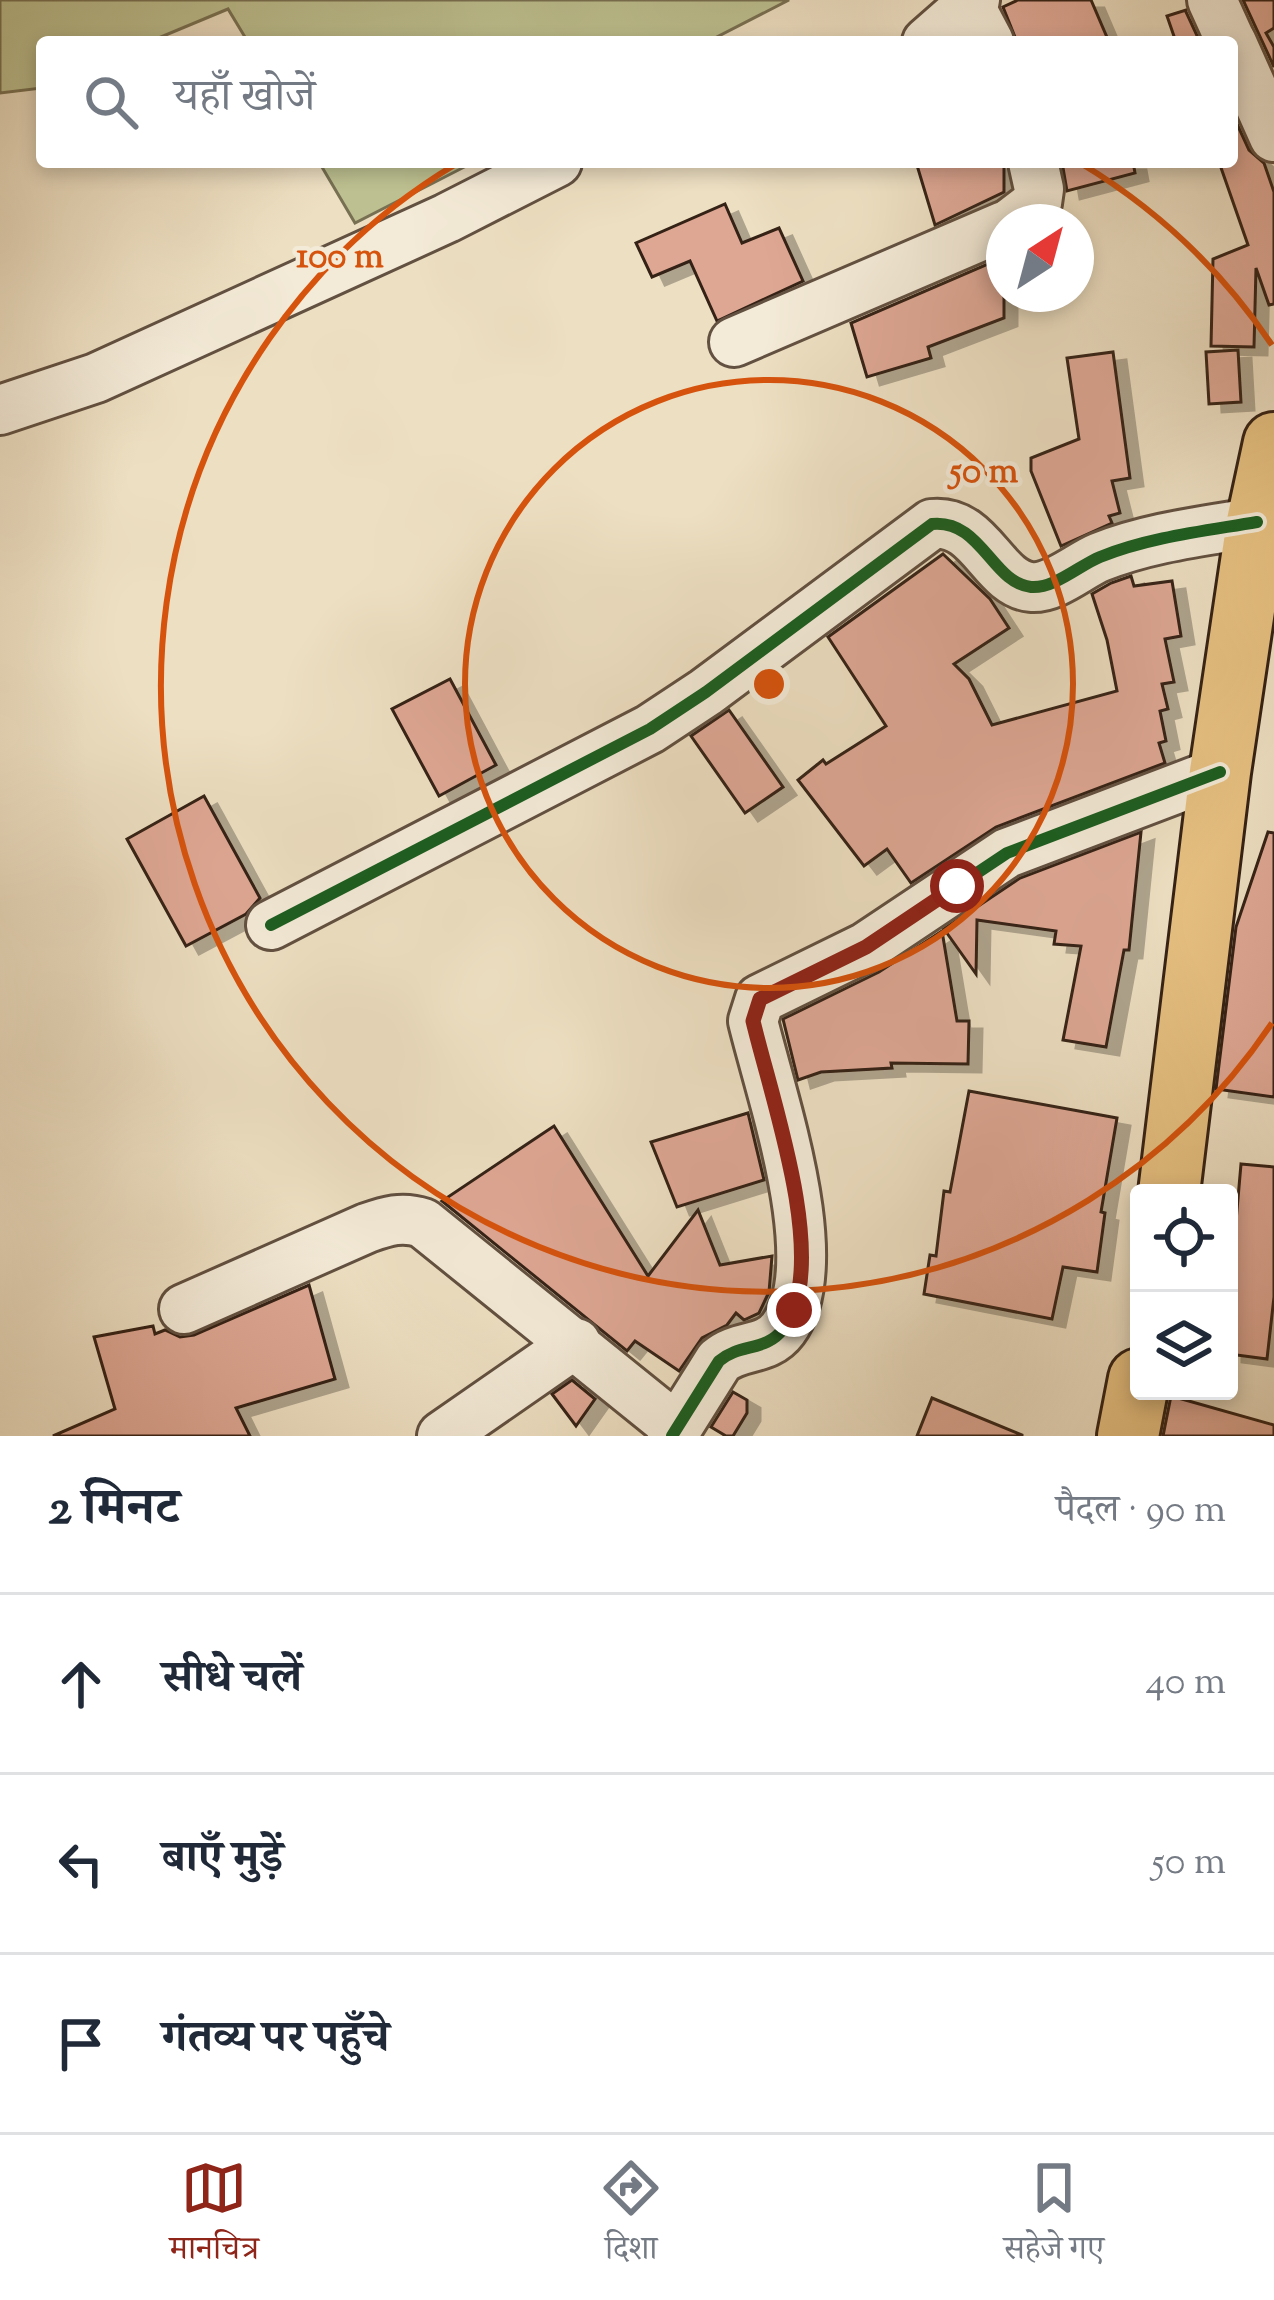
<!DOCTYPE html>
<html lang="hi">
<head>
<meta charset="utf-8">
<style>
	body { margin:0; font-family:"Sorts Mill Goudy","Noto Serif Devanagari",serif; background:#f2f2f3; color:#1f2937 }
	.controls { position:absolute; right:36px; bottom:36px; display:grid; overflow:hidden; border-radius:12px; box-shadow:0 6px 18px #0003 }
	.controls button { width:108px; height:108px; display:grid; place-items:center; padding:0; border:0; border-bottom:3px solid #e0e1e3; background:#fff; color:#1f2937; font:60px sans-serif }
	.compass { position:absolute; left:986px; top:204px; width:108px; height:108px; border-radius:50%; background:#fff; box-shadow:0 6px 18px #0003; rotate:36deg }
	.stop { position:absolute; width:36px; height:36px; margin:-27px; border:9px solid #8f2418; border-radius:50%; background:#fff }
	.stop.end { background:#8f2418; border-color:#fff; box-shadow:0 3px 12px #0008 }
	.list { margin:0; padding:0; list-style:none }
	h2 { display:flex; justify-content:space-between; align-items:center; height:156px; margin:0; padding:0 48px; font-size:51px }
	h2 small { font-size:39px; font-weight:400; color:#747a83 }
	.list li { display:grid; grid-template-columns:78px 1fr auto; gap:36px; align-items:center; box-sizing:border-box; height:180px; padding:0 48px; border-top:3px solid #e0e1e3 }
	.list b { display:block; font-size:45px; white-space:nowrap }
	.list em { font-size:39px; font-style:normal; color:#747a83 }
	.icon { flex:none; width:66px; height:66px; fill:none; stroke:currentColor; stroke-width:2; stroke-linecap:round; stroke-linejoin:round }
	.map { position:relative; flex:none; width:1274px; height:1436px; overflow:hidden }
	.search { position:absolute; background:#fff; box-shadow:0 6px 18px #0003; left:36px; right:36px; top:36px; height:132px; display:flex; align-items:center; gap:30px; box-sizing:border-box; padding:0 42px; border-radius:12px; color:#747a83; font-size:45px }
	.sheet { height:696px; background:#fff }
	nav { display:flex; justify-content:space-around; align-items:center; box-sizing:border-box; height:168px; border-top:3px solid #e0e1e3; background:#fff; font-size:33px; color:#747a83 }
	nav a { display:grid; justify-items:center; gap:6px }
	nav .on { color:#8f2418 }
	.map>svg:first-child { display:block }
	.green { fill:#bdc090; stroke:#787052; stroke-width:3 }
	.building { fill:#dea794; stroke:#342114; stroke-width:3; filter:url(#shadow) }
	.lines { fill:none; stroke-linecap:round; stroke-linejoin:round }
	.minor-casing { stroke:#625040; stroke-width:54 }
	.major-casing { stroke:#342114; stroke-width:66 }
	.minor { stroke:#f3ead7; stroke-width:48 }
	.major { stroke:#e6c081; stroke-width:60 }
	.cycleway-casing { stroke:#f3ead7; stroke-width:20 }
	.cycleway { stroke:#1b5e20; stroke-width:12 }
	.route { stroke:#8f2418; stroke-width:15 }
	.ring { fill:none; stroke:#d6530d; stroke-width:6 }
	.centre { fill:#d6530d; stroke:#f3ead7; stroke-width:6 }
	.ring-label { font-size:36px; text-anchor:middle; font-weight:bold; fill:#d6530d; stroke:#f3ead7; stroke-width:9; stroke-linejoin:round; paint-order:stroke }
</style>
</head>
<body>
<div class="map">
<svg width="1274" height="1436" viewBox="0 0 1274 1436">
	<defs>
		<filter id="shadow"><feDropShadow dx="13" dy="8" stdDeviation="0" flood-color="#0004"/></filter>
	</defs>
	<rect width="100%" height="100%" fill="#eddfc2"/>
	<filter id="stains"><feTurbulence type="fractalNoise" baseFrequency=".00167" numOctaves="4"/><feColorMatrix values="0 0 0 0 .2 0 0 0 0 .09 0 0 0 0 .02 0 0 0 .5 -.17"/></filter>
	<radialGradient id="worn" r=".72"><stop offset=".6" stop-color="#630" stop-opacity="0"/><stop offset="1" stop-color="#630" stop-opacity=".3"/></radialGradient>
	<g class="green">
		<polygon points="0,0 789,0 707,42 248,42 228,9 149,42 42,42 42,88 0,93"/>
		<polygon points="319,162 474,162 355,223"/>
	</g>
	<g class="building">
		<polygon points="1018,0 1091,0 1109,42 1017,42 1003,7"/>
		<polygon points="1243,0 1274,0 1274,28 1266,33 1274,47 1274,67"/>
		<polygon points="1186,10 1186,12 1200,42 1176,42 1167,16"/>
		<polygon points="1232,113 1249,150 1264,163 1274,192 1274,304 1269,305 1256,268 1254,347 1211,346 1213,259 1248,245 1219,162 1232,162"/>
		<polygon points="916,162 1004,162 1004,192 935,225"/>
		<polygon points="1062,162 1133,162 1135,173 1067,191"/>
		<polygon points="725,204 742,243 779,228 803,281 717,321 690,261 652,277 636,243"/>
		<polygon points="1004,257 1004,318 928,347 931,358 867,377 851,323"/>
		<polygon points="1238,350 1241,402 1209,404 1206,352"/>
		<polygon points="1113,352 1130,478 1112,481 1120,513 1109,516 1112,523 1061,546 1031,471 1031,458 1079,439 1067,358"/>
		<polygon points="943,554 990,599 1009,628 954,664 969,679 992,725 1117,691 1107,640 1092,594 1111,583 1131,576 1134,586 1172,581 1181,636 1165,639 1174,682 1162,684 1168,709 1160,711 1166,741 1159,743 1165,763 996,827 911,883 887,849 864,866 798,780 823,760 826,764 886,726 828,637"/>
		<polygon points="450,679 496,765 439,796 392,709"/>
		<polygon points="729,710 783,787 745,813 691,736"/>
		<polygon points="204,796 260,898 246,914 186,946 127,839"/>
		<polygon points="1141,832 1129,950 1124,950 1106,1047 1063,1040 1081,946 1054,944 1056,931 977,920 976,974 944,929 1020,878"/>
		<polygon points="1268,832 1274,833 1274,1097 1216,1089 1236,927"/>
		<polygon points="942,931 957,1021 969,1021 968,1064 891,1063 892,1068 821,1072 798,1080 783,1019 879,972"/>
		<polygon points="969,1091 1117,1118 1101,1212 1105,1213 1097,1272 1063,1267 1052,1319 924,1294 930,1255 936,1256 944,1191 950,1192"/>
		<polygon points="748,1113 764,1180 677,1207 651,1142"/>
		<polygon points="554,1126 648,1276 698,1210 720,1265 772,1256 769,1292 759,1313 744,1320 736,1313 727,1325 702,1338 679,1371 635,1341 627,1351 442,1201"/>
		<polygon points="1241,1164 1274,1167 1274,1297 1267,1359 1229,1354 1229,1231 1235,1233"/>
		<polygon points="309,1285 335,1379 236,1408 250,1436 53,1436 115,1409 94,1337 153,1326 155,1334 165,1330 180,1337 194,1335"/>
		<polygon points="572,1380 595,1399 576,1426 552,1394"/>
		<polygon points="733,1392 747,1400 747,1413 733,1436 726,1436 711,1427"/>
		<polygon points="1171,1396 1274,1425 1274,1436 1163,1436"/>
		<polygon points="932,1398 1022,1435 1022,1436 917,1436"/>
	</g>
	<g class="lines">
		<defs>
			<g id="minor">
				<polyline points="1212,0 1231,42"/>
				<polyline points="969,4 989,42"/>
				<polyline points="927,42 975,0"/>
				<polyline points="1232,43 1274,137"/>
				<polyline points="1012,222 1037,203 1039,189 1033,162"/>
				<polyline points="734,342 1004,226"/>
				<polyline points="0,410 96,378 447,218 557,162"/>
				<path d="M271,925L650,729L706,692L932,524C981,519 992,583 1031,587C1054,589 1080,565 1100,557C1150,537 1205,531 1257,522"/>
				<path d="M184,1309L367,1228C387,1221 402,1216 423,1223L677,1428"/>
				<polyline points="442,1436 576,1343"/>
				<path d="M672,1436L719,1361C740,1343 766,1352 783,1329C831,1264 771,1096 753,1021L760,999L866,947L1007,853L1220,772"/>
			</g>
			<g id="major">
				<polyline points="1169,1193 1220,772 1257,522 1274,443"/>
				<polyline points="1128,1436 1139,1379"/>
			</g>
		</defs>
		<use href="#minor" class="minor-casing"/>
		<use href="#major" class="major-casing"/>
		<use href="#minor" class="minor"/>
		<use href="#major" class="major"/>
		<defs>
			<g id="cycleway">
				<path d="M271,925L650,729L706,692L932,524C981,519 992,583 1031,587C1054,589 1080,565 1100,557C1150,537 1205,531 1257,522"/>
				<path d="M672,1436L719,1361C740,1343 766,1352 783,1329C831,1264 771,1096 753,1021L760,999L866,947L1007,853L1220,772"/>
			</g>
		</defs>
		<use href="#cycleway" class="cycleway-casing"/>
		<use href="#cycleway" class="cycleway"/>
	</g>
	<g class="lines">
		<path class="route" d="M794,1310C820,1235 772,1100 753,1021L760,999L866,947L957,886"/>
	</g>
	<g class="ring">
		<circle cx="769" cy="684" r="304"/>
		<path d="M1272 1023A607 607 0 1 1 456 164M1082 164A607 607 0 0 1 1272 345"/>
	</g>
	<circle cx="769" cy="684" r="18" class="centre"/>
	<g class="ring-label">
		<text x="340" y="267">100 m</text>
		<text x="984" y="482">50 m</text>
	</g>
	<rect width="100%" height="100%" filter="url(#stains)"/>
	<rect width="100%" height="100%" fill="url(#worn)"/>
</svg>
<div class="controls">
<button><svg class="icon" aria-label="locate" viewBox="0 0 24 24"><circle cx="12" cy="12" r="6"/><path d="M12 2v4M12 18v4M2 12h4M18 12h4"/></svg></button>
<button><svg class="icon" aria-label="layers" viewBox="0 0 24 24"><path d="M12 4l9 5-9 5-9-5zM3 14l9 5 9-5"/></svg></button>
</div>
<svg class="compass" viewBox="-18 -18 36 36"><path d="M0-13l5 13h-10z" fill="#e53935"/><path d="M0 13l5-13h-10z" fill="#747a83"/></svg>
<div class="stop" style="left:957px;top:886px"></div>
<div class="stop end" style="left:794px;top:1310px"></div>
<div class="search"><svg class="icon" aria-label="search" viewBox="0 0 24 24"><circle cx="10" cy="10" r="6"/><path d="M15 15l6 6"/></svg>यहाँ खोजें</div>
</div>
<section class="sheet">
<h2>2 मिनट<small>पैदल · 90 m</small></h2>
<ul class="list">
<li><svg class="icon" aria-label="ahead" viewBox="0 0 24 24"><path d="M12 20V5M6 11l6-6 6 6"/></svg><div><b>सीधे चलें</b></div><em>40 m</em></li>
<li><svg class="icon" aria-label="left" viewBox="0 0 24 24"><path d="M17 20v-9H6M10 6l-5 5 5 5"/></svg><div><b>बाएँ मुड़ें</b></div><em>50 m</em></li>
<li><svg class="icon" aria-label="arrive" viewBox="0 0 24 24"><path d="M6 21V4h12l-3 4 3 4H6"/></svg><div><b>गंतव्य पर पहुँचे</b></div></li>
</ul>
</section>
<nav>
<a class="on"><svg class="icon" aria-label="map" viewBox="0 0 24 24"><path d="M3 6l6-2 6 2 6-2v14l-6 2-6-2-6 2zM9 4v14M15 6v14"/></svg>मानचित्र</a>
<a><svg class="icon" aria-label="directions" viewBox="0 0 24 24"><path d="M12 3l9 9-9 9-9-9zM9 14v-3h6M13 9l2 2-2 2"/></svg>दिशा</a>
<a><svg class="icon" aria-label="saved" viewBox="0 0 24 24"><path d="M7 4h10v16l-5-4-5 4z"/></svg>सहेजे गए</a>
</nav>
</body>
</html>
